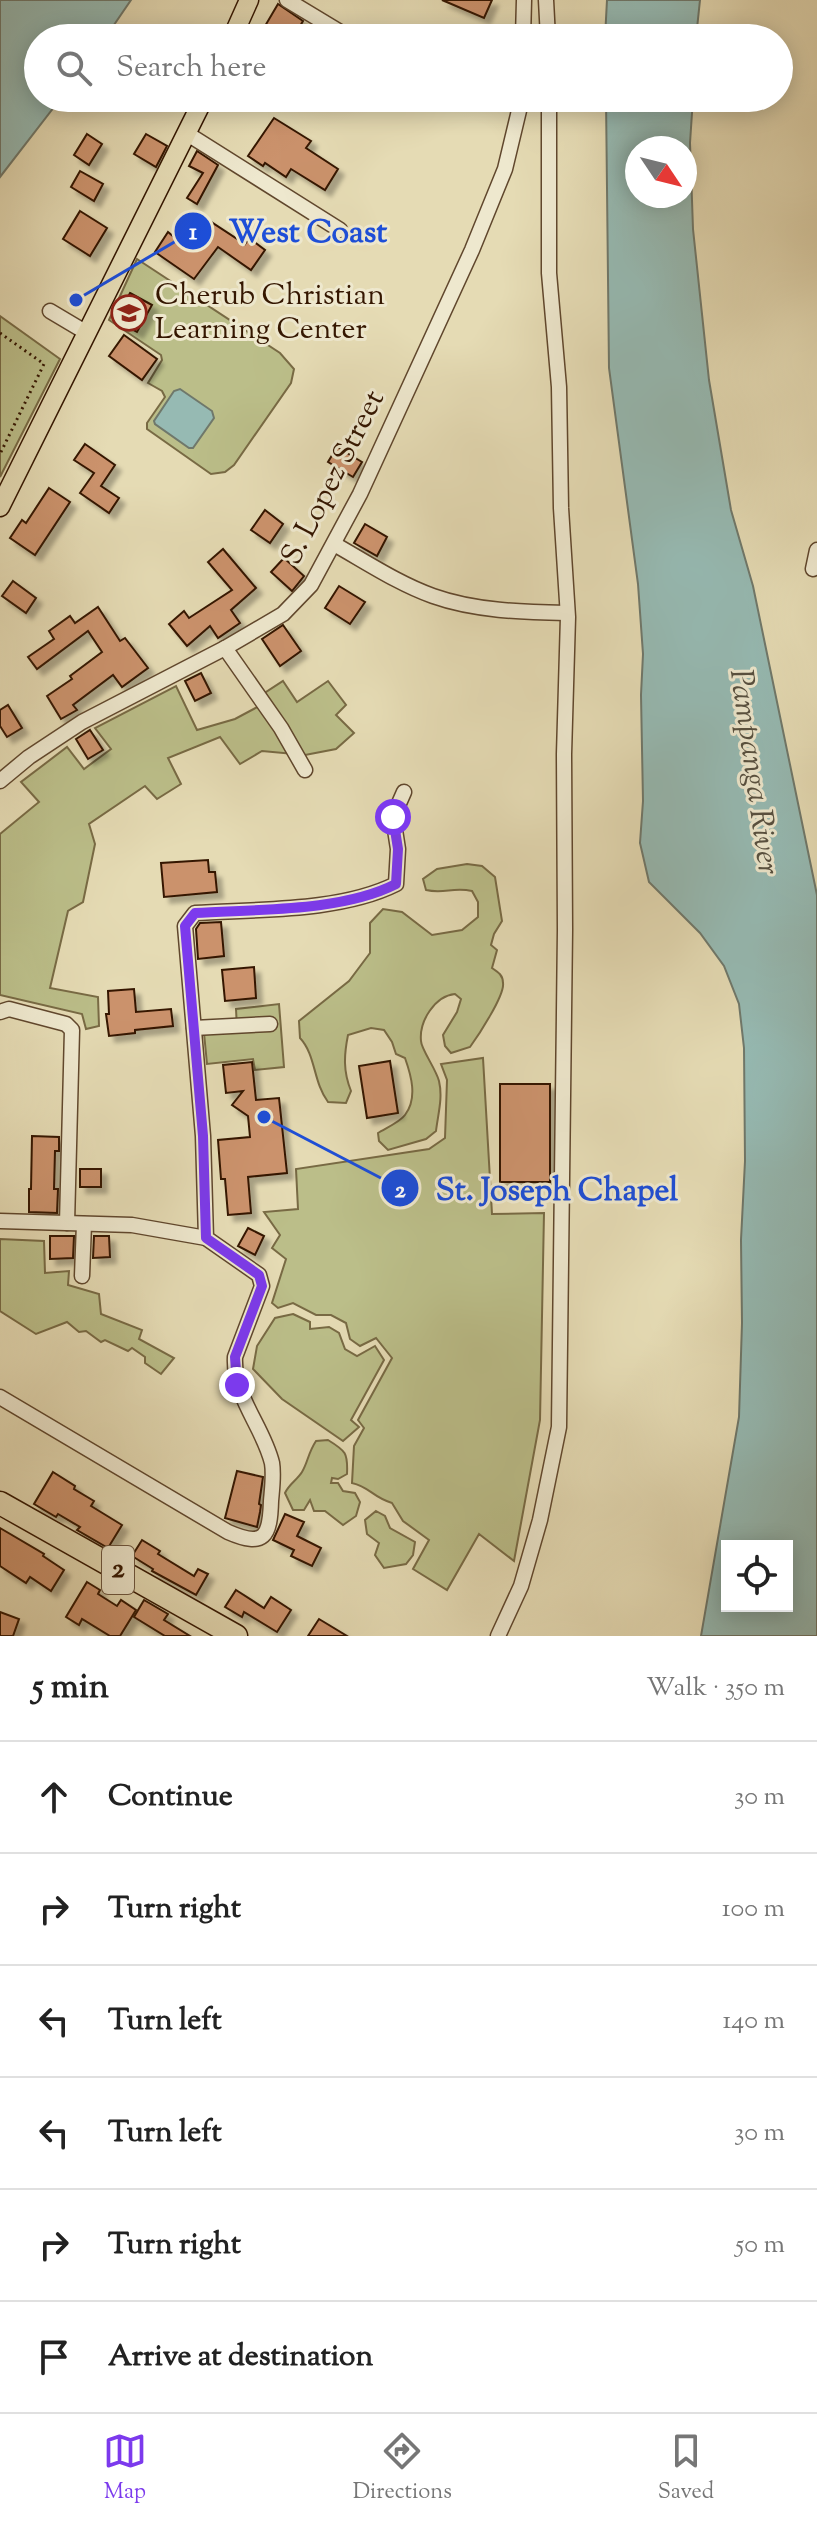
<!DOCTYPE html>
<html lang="en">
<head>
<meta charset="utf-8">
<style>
	body { margin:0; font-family:"Sorts Mill Goudy",serif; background:#f6f6f6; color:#222 }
	.controls { position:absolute; right:24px; bottom:24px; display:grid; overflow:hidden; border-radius:0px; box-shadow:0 4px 20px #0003 }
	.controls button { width:72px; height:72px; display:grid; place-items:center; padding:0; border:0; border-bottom:2px solid #e0e0e0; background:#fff; color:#222; font:40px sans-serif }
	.compass { position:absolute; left:625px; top:136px; width:72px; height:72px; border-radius:50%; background:#fff; box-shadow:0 4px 20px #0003; rotate:125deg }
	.stop { position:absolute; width:24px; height:24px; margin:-18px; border:6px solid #7c3aed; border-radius:50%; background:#fff }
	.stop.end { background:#7c3aed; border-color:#fff; box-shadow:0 2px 8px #0008 }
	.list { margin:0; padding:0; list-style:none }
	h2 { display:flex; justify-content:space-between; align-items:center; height:104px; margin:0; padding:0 32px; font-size:34px }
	h2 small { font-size:26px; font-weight:400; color:#767676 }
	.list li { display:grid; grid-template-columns:52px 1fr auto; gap:24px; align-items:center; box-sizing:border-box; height:112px; padding:0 32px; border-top:2px solid #e0e0e0 }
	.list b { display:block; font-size:30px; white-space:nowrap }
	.list em { font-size:26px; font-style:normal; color:#767676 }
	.icon { flex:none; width:44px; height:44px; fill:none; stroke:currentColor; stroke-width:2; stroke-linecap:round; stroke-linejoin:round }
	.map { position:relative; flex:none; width:817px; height:1636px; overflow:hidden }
	.search { position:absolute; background:#fff; box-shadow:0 4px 20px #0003; left:24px; right:24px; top:24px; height:88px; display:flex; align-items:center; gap:20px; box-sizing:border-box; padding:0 28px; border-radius:44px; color:#767676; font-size:30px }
	.sheet { height:776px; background:#fff }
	nav { display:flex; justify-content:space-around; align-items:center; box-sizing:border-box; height:112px; border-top:2px solid #e0e0e0; background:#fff; font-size:22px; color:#767676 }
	nav a { display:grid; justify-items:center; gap:4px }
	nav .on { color:#7c3aed }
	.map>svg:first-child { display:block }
	.green { fill:#bbbe89; stroke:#786a44; stroke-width:2 }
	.water { fill:#96bab3; stroke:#6f786b; stroke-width:2; fill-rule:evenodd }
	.building { fill:#cb926c; stroke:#341600; stroke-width:2; filter:url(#shadow) }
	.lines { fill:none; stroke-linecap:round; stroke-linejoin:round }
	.minor-casing { stroke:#60472d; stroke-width:17 }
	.major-casing { stroke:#341600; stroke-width:21 }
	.highway-casing { stroke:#341600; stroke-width:25 }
	.path { stroke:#341600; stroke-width:3; stroke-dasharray:2 4; stroke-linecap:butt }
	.minor { stroke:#eee8ce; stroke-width:14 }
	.major { stroke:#e5dbb4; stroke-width:18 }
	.highway { stroke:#e5dbb4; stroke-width:22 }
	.route { stroke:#7c3aed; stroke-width:10 }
	.labels { text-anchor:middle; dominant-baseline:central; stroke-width:6; stroke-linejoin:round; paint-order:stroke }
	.shield { fill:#eee8ce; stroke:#6c553e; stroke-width:2 }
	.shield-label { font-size:28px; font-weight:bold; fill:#341600 }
	.poi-label { font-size:30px; fill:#341600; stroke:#eee8ce; text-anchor:start }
	.street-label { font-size:30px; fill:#341600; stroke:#eee8ce }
	.water-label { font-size:32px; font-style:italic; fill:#564f3f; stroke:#eee8ce }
	.leader { fill:none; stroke:#1d4ed8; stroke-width:3 }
	.callout-dot { fill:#1d4ed8; stroke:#eee8ce; stroke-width:3 }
	.mark-label { font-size:24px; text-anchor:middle; font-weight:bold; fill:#fff }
	.callout-label { font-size:32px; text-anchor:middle; font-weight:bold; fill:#1d4ed8; stroke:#eee8ce; stroke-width:6; stroke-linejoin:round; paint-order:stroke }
</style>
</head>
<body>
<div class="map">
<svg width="817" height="1636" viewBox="0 0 817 1636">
	<defs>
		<filter id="shadow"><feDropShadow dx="6" dy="6" stdDeviation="2" flood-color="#0004"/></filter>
	</defs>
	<rect width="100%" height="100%" fill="#e5dbb4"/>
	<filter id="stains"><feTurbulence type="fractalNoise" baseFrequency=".0025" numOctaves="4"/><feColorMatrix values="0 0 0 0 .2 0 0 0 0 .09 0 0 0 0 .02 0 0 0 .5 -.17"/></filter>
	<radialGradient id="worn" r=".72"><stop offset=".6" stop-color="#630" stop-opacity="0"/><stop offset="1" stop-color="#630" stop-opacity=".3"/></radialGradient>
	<g class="green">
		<polygon points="137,259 280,353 294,369 291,383 234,465 225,472 211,474 147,429 147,423 165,397 162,391 148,383 162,360 161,355 109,320"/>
		<polygon points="0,316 60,359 0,477"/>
		<polygon points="283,681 297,702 328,681 346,705 336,715 354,733 336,749 305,755 262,751 240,764 220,737 168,758 181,784 157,799 145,786 89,824 95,844 83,902 68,911 50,988 98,997 99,1026 86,1029 82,1014 0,995 0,834 39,802 21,782 67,747 84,769 111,749 95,728 176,686 197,730 235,719 263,704 260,696"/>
		<path d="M467,864L482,866L495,877L502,921L494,934L491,945L497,950L492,968C498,972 503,975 503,983C505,995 478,1036 470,1047L451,1053L445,1046L443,1035L457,1012L461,999L455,994C435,996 419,1021 421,1041C421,1049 436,1069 439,1081C443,1098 438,1114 436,1131L426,1139L388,1150L379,1141L378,1133C386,1128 400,1122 405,1115C418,1098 411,1075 405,1058L396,1054L392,1042L384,1030L371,1028L348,1035C344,1055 343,1071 351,1091L346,1103L328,1102C313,1082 316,1055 300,1038L299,1021L349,981L370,953V923L383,909L402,912L432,935L462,930L478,917V902L472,891C453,887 444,894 426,890L423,879L437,869Z"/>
		<polygon points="279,1004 284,1067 255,1070 253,1059 207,1064 204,1033 237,1029 236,1009"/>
		<path d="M483,1058L492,1214L544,1213L540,1420L514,1561L479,1534L447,1590L413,1569L429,1540L403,1521L392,1503C372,1497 370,1487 352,1483L354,1446L364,1428L358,1420L392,1358L376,1338L360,1346L350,1339L346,1323L331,1315H316L293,1303L278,1308L272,1303L286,1259L272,1248L280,1235L264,1212L298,1209L296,1169L429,1149L445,1138L447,1080L441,1064Z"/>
		<polygon points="0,1239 44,1241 45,1273 69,1271 68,1285 99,1294 101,1314 142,1330 139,1339 174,1358 161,1374 145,1363 145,1357 132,1348 128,1351 105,1340 101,1342 86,1331 79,1332 67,1322 36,1334 0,1311"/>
		<polygon points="293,1314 310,1322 310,1329 329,1327 339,1333 345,1349 357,1356 375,1346 384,1360 351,1420 359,1427 343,1441 282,1399 253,1369 257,1346 275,1318"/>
		<path d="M328,1440C346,1451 348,1453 347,1474L338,1479L332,1478L331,1483H338L343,1491L355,1493L360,1502L356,1516L343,1525L325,1511H314L310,1500L304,1510H293L285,1493C289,1484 297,1480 302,1472C308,1462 308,1453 316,1441Z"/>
		<polygon points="376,1511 385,1516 390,1528 415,1542 413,1555 406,1564 384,1568 375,1555 379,1543 367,1534 365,1520"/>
	</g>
	<g class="water">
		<polygon points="0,0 131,0 105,38 38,38 38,98 61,98 0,177"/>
		<polygon points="607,0 700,0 696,38 605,38"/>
		<path d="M606,98H693L690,143L693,229L709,380L731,510L753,586L817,895V1636H701L739,1417L742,1323L741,1240L745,1161L744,1048L739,1004L724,966L700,933L649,882L640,843L643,801L641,695L643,654L638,584L609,368ZM685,148V196H637V148ZM787,1546V1606H727V1546Z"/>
		<polygon points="180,389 212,411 214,418 193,448 189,448 155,424 154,421 174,391"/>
	</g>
	<g class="building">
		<polygon points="442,0 492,0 484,18"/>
		<polygon points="278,4 303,21 293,38 287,38 265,26"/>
		<polygon points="274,118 311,141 306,148 338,169 325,190 291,169 286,177 265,163 263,166 248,156"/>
		<polygon points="87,134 102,144 89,165 74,155"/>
		<polygon points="146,134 167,146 156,167 134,154"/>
		<polygon points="197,151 218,165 197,204 187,198 203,173 189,166"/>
		<polygon points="80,171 103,184 94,201 71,187"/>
		<polygon points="80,211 107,228 90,256 63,239"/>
		<polygon points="188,216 201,224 205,218 245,244 249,238 265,250 251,270 218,247 194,279 155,252 168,232 174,237"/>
		<polygon points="130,293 152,305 137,332 115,320"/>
		<polygon points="124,335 157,359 142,380 109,356"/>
		<polygon points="85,444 115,465 101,486 119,498 109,513 80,493 94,473 74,460"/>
		<polygon points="337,447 362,462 353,477 328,462"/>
		<polygon points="49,488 70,502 35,555 10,538 22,520 26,523"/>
		<polygon points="265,510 283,524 270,543 251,530"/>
		<polygon points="365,524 387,537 377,556 354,543"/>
		<polygon points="223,549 256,588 231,610 240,623 218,638 210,626 187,646 169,624 184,611 189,618 232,590 208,562"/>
		<polygon points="284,558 304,576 292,591 271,572"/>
		<polygon points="13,581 36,598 26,613 2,596"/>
		<polygon points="339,586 365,602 350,624 325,608"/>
		<polygon points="98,607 120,641 125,638 148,668 122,687 113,675 73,705 77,710 61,719 47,696 72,679 70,676 102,652 88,631 37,669 28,657 54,639 49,631 70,616 75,623"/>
		<polygon points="283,625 301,651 280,666 262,639"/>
		<polygon points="201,673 211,693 195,701 185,681"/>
		<polygon points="8,705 22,728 7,737 0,726 0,710"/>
		<polygon points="90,730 103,750 88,759 76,739"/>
		<polygon points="208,860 209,872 215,872 217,892 164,897 161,863"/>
		<polygon points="221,922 224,956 198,959 196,929 200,923"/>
		<polygon points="254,967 256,998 225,1001 222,970"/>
		<polygon points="134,989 136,1012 171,1009 173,1026 135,1030 135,1033 109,1036 106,1014 109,1014 108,991"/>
		<polygon points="390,1061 398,1113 367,1118 359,1066"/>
		<polygon points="252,1062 256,1100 279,1098 287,1173 248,1177 251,1213 228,1215 225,1179 221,1179 218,1140 250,1137 248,1116 232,1105 243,1091 226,1093 223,1065"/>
		<rect x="500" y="1084" width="50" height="98"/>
		<polygon points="32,1136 59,1137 59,1151 55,1151 54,1189 58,1189 57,1213 29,1212 29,1189 31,1189"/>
		<rect x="80" y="1169" width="21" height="18"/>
		<polygon points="248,1228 264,1236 255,1255 238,1246"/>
		<polygon points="50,1236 74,1236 73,1258 50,1259"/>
		<polygon points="94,1236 109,1236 110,1257 93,1258"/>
		<polygon points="237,1471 263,1477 259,1504 261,1505 260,1512 257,1527 225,1518"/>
		<polygon points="53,1472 75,1486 74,1489 94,1501 91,1506 122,1525 108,1548 77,1530 80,1527 58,1514 56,1517 34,1504"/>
		<polygon points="285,1514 304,1522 297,1536 321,1548 312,1566 291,1556 294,1550 273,1540"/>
		<polygon points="0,1528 44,1554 43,1556 64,1570 51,1591 30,1577 26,1583 0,1566"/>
		<polygon points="142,1540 160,1551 158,1554 194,1576 198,1569 208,1574 196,1595 152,1571 153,1569 132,1556"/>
		<polygon points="87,1582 100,1590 98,1594 117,1606 121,1600 136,1610 120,1636 110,1636 82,1619 79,1625 66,1617"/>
		<polygon points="236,1590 264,1608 271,1597 291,1610 277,1632 244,1612 242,1617 225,1607"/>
		<polygon points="144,1600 168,1614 164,1620 190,1636 165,1636 134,1617"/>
		<polygon points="0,1612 19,1619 13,1636 0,1636"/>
		<polygon points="319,1619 347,1636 308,1636"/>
	</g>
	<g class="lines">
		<defs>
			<g id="minor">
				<polyline points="287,0 350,38"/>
				<polyline points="546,0 548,38"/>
				<polyline points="523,38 524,0"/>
				<polyline points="186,133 340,230"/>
				<polyline points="50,311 87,333"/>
				<path d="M334,544C366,562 399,584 433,596C475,611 523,612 567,613"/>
				<polyline points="813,569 817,550"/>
				<polyline points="225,648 281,728 305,770"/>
				<polyline points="0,781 29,757 82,722 225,648 283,614 311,585 360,494 472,250 505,169 522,98"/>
				<polyline points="0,1012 9,1009 66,1024 72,1030 67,1223"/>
				<polyline points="194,1028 270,1024"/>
				<polyline points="0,1221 132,1225 206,1238"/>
				<polyline points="82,1276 84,1224"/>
				<path d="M0,1397L228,1532C265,1548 270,1536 271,1501C272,1489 274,1475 272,1463C263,1426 233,1397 235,1357L262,1286L259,1275L206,1238L203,1136L185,926L195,913C257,909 340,912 396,884L398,849L393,817L404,792"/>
				<polyline points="498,1636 521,1586 540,1520 559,1427 565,930 564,754 568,617 561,508 559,387 549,273 549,98"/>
			</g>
			<g id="major">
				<polyline points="232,38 249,0"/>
				<polyline points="0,507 204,98"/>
			</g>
			<polyline id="highway" points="0,1503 236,1636"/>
		</defs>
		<use href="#minor" class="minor-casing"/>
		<use href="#major" class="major-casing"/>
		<use href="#highway" class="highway-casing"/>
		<polyline class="path" points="0,333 44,364 0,454"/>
		<use href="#minor" class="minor"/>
		<use href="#major" class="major"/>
		<use href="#highway" class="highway"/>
	</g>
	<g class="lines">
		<path class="route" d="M237,1385L235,1357L262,1286L259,1275L206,1238L203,1136L185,926L195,913C257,909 341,912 396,884L398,849L393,817"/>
	</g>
	<defs>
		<symbol id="school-ring" viewBox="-11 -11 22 22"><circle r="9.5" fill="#eee8ce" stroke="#8f2418" stroke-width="1.5"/><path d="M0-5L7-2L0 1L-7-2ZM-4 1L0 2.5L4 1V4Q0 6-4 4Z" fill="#8f2418"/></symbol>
	</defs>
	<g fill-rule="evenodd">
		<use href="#school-ring" x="109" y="293" width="40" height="40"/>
	</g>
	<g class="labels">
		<rect class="shield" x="102" y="1546" width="32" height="48" rx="6"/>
		<g class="shield-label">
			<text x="118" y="1570">2</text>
		</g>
		<g class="poi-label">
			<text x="155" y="296">Cherub Christian<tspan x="155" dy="34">Learning Center</tspan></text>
		</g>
		<g class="street-label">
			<text transform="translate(334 478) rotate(-63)">S. Lopez Street</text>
		</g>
		<g class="water-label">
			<text transform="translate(753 772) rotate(82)">Pampanga River</text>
		</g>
	</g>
	<path class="leader" d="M76 300L193 231M264 1117L400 1188"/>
	<g class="callout-dot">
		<circle cx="76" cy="300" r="8"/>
		<circle cx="264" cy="1117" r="8"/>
		<circle cx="193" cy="231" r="20"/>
		<circle cx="400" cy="1188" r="20"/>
	</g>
	<g class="mark-label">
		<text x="193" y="239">1</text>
		<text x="400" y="1197">2</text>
	</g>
	<g class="callout-label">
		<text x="308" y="242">West Coast</text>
		<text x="557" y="1200">St. Joseph Chapel</text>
	</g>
	<rect width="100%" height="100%" filter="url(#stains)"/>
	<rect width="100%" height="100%" fill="url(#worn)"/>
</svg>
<div class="controls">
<button><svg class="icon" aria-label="locate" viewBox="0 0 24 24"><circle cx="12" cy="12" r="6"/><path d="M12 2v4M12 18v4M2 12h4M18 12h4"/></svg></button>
</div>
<svg class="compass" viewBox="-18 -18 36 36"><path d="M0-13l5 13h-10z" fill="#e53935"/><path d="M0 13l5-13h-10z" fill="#767676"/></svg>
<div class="stop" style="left:393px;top:817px"></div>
<div class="stop end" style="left:237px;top:1385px"></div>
<div class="search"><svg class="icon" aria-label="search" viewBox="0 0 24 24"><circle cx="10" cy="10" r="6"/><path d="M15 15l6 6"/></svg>Search here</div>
</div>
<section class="sheet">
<h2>5 min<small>Walk · 350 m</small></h2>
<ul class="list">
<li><svg class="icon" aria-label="ahead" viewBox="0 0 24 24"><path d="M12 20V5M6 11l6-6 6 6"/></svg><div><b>Continue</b></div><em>30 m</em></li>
<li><svg class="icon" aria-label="right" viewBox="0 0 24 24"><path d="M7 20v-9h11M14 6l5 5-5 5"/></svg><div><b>Turn right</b></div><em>100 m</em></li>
<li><svg class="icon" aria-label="left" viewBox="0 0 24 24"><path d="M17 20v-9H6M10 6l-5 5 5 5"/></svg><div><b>Turn left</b></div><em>140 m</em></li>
<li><svg class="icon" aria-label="left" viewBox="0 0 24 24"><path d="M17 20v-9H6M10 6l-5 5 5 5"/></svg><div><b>Turn left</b></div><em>30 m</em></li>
<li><svg class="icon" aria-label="right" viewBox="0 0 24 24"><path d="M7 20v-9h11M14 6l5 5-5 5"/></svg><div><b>Turn right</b></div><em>50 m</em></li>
<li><svg class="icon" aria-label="arrive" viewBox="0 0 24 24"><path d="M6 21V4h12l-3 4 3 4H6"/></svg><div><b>Arrive at destination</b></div></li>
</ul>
</section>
<nav>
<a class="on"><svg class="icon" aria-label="map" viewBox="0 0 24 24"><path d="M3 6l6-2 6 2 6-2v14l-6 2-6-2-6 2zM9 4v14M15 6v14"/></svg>Map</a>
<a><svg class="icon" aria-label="directions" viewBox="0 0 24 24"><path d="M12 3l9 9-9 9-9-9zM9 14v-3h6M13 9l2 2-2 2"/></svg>Directions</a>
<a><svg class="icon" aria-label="saved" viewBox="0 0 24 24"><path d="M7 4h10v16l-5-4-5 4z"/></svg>Saved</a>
</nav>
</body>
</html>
